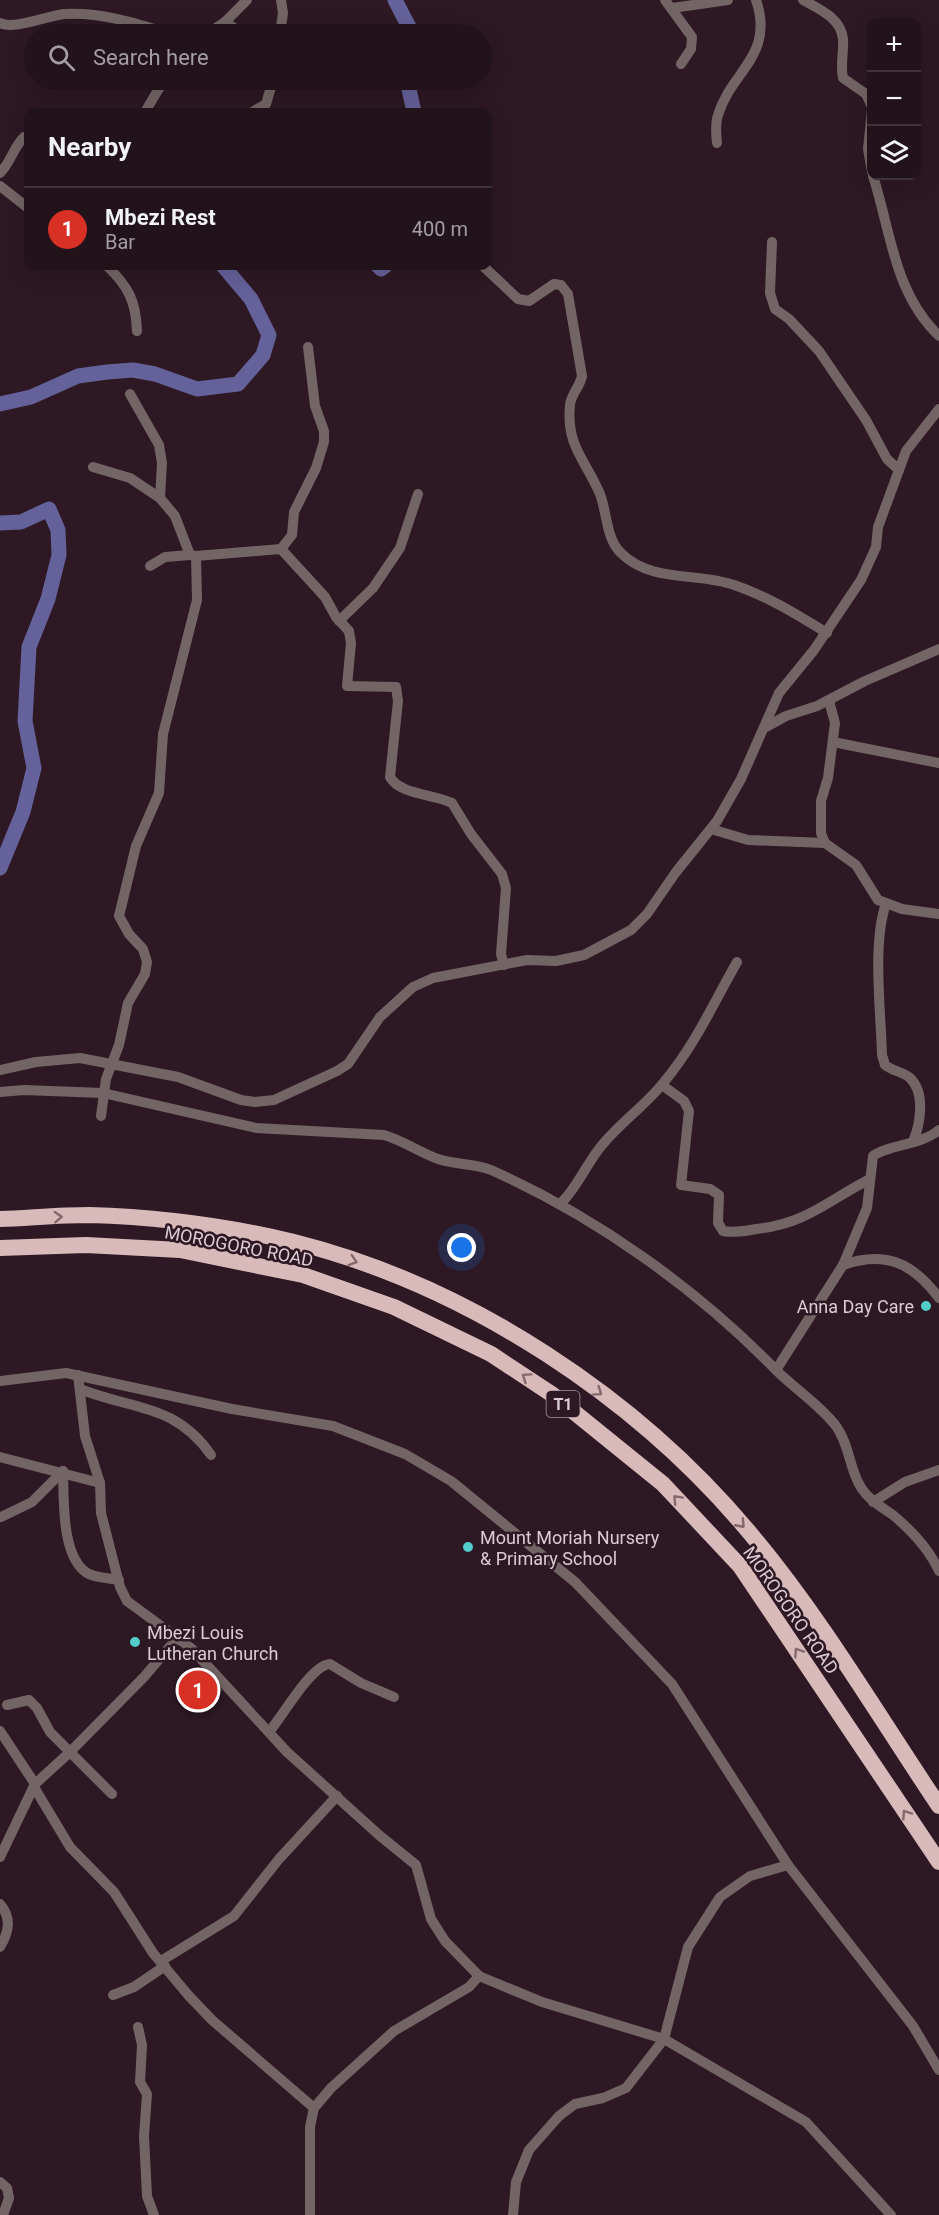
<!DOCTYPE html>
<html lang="en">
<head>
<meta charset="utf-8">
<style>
	body { margin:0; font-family:Roboto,sans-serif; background:#2a1b23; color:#f1f3f6 }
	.controls { position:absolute; right:18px; top:18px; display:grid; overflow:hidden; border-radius:12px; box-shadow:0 6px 24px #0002 }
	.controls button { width:54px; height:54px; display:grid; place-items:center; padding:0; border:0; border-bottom:2px solid #3f3239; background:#22121a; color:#f1f3f6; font:30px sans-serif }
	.you { position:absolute; left:462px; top:1248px; width:21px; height:21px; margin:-15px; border:4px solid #fff; border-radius:50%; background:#1a73e8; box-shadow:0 0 0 9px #1a73e833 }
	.badge { display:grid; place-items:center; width:39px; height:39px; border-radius:50%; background:#d93025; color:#fff; font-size:20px; font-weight:700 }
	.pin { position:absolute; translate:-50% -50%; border:3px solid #fff; box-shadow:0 2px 6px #0006 }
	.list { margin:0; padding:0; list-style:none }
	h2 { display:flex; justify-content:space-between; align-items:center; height:78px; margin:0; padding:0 24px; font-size:26px }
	h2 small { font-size:20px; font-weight:400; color:#a29ea2 }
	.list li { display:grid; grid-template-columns:39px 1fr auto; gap:18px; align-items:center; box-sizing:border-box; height:84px; padding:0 24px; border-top:2px solid #3f3239 }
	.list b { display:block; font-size:22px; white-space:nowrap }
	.list p { margin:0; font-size:20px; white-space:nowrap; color:#a29ea2 }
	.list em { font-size:20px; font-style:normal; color:#a29ea2 }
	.icon { flex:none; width:33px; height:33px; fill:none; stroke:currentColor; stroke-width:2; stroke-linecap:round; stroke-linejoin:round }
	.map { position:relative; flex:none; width:939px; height:2215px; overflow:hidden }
	.search { position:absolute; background:#22121a; box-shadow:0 6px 24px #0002; left:24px; top:24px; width:468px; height:66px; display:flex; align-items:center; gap:15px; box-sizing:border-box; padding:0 21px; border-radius:33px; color:#a29ea2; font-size:22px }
	.panel { position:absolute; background:#22121a; box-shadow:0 6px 24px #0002; left:24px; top:108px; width:468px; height:162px; border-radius:12px }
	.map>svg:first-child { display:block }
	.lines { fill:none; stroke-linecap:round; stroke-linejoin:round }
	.river { stroke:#65619a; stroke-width:15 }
	.minor { stroke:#736565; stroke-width:10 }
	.trunk { stroke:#d9baba; stroke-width:16 }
	.oneway { stroke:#83696e }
	.poi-dot { fill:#52cdcc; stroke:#2d1823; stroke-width:2 }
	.labels { text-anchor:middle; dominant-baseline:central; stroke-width:5; stroke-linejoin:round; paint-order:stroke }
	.shield { fill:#2d1823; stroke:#a7969e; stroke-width:1.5 }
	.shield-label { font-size:16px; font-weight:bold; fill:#dbccd3 }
	.street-label { font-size:18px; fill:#dbccd3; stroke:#2d1823 }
	.poi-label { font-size:18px; fill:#dbccd3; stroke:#2d1823; text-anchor:start }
</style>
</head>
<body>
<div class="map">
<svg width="939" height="2215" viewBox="0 0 939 2215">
	<rect width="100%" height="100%" fill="#2d1823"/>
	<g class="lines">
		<g class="river">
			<polyline points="395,0 410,29 410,34"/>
			<polyline points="407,80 414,112"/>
			<polyline points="378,266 381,269 385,266"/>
			<polyline points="0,404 31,397 78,376 107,372 133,370 155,374 197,389 238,384 263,355 269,335 251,299 224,267 226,266"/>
			<polyline points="0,523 21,522 49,509 58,530 59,555 48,599 29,647 25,721 34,768 23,812 0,868"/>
		</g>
		<g class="minor">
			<polyline points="665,0 692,37 691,49 681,64"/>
			<path d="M803,0C819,9 841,18 843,39C844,53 840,65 843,78L866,94L872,107"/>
			<polyline points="672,8 728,0"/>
			<polyline points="225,22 243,34"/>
			<path d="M0,23C13,30 47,16 64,14C100,12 136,23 170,34"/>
			<polyline points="207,34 225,22 247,0"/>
			<polyline points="280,34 283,13 281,0"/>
			<polyline points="872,110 868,149 872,172"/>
			<polyline points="145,112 164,80"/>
			<polyline points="252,112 266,104 273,80"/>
			<path d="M717,143C716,134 715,124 718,115C731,71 775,56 756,0"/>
			<path d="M0,173C11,162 13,148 24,137"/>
			<path d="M873,176C891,232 894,293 939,336"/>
			<polyline points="0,186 28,208"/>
			<polyline points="772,242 770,293 775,309 789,319 819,351 866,420 887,459 899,470"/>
			<path d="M107,266C128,286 136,301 137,331"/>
			<path d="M483,266L518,299L529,301L554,284L561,285L568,294L582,376C580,387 571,394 570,405C566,446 585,459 600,494C607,512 606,539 621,553C651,583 697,572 734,585C767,596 796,614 827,633"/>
			<polyline points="130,394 159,445 162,463 160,498 175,516 190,555 196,556"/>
			<polyline points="93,467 130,478 160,498"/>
			<polyline points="281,549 292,535 294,512 316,468 324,442 324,431 315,406 308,347"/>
			<polyline points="150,566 165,557 190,555"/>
			<polyline points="339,621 373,588 400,548 418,494"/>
			<polyline points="829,701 835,723 828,778 821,801 821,833 825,843 856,865 878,900 902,909 939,914"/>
			<polyline points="766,727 786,716 817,706 865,681 939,649"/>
			<polyline points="833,742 939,763"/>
			<polyline points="711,829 748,840 825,843"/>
			<path d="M886,904C872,942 881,1014 882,1055L885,1065C892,1071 904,1072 910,1078C926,1093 920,1125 913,1142"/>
			<polyline points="0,1070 36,1062 80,1058 178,1077 241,1100 255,1102 274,1100 337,1071 348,1064 380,1017 413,987 433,978 527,960 556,961 584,955 631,930 647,914 676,872 717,821 741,779 779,693 814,650 861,580 876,547 878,527 906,451 939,409"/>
			<path d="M662,1085L684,1101L689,1111L681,1185L710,1189L719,1195L718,1223L723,1231C734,1233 745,1231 756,1229C806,1224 827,1201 870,1179"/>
			<path d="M0,1092L24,1090L103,1093L256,1128L384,1135C404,1141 419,1152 438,1159C455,1165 474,1163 491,1170C596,1217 696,1288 776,1370C795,1389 820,1405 836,1426C850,1445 849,1470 862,1489C870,1501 882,1507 893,1515C911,1530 929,1549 939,1571"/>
			<path d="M101,1116L106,1079L119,1045L128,1003L145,974L147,962L143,949L129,934L119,916L136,846L159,793L163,734L197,600L196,556L281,549L325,597L336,617L349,631L351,643L347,686L396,687L398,701L390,777C400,795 435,794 452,803L471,834L502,874L506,888L501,954L504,965"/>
			<path d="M561,1203C578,1187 587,1162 603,1144C621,1122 646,1105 664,1082C695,1045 713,1004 737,962"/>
			<path d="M843,1265C885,1250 913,1263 939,1298"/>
			<path d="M776,1370L843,1265L867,1208L873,1156C887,1145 922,1145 939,1130"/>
			<polyline points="78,1375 85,1436 100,1483 101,1513 120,1587 127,1601 191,1648 287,1752 379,1835 416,1865 431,1919 445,1941 479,1976 542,2002 664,2039 806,2122 891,2215"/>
			<polyline points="0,1381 66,1373 232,1409 333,1426 405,1454 451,1481 575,1582 672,1684 788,1865 913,2026 939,2070"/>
			<path d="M80,1389C132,1410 175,1403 211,1455"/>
			<polyline points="0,1457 100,1483"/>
			<path d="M63,1471C64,1499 61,1556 87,1573C95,1578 109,1578 119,1580"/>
			<polyline points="873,1502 905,1482 939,1470"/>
			<polyline points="1,1517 32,1502 63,1471"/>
			<polyline points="7,1705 29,1700 37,1708 50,1732 112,1794"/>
			<polyline points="0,1731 35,1784"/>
			<path d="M269,1732C283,1716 311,1665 330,1664L361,1683L394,1697"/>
			<polyline points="34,1787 70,1847 114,1892 153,1953 189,1996 212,2020 314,2108"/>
			<polyline points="0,1857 35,1784 69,1753 144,1677 178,1637"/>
			<path d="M0,1904C12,1918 9,1932 0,1947"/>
			<polyline points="161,1961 234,1916 279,1859 337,1796"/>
			<polyline points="113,1995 134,1987 165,1966"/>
			<polyline points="138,2027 142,2045 140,2082 147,2094 144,2136 147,2196 154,2215"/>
			<polyline points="0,2182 7,2188 9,2198 3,2215"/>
			<polyline points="310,2215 310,2127 314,2108 331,2088 394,2031 469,1987 479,1976"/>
			<polyline points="513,2215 516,2182 529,2150 559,2116 575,2104 603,2098 626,2088 664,2039 688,1947 720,1897 750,1876 788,1865"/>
		</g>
		<g class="trunk">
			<path d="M0,1219C29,1218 59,1215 89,1215C157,1217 228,1226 294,1242C469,1286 640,1399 754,1538C823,1621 879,1717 939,1806"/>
			<polyline points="0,1248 86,1245 180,1250 303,1275 394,1307 491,1354 553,1395 663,1484 740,1566 939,1862"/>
		</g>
	</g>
	<defs><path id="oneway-chevron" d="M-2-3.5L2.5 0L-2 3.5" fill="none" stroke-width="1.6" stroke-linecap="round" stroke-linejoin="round" transform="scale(1.5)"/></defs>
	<g class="oneway">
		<use href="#oneway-chevron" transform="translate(58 1217) rotate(-3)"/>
		<use href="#oneway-chevron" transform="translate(353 1261) rotate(18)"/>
		<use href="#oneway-chevron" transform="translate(526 1377) rotate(-146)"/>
		<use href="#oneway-chevron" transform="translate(598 1392) rotate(35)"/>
		<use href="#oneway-chevron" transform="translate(677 1499) rotate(-133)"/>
		<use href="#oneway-chevron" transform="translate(741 1524) rotate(48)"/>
		<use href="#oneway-chevron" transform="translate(798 1652) rotate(-124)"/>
		<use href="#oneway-chevron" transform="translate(906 1814) rotate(-124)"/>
	</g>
	<g class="poi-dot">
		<circle cx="926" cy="1306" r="6"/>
		<circle cx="468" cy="1547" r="6"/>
		<circle cx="135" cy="1642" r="6"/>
	</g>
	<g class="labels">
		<rect class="shield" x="546.5" y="1391" width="33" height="26" rx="4.5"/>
		<g class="shield-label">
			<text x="563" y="1404">T1</text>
		</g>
		<g class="street-label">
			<text transform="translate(239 1246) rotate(11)">MOROGORO ROAD</text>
			<text transform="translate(791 1610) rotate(55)">MOROGORO ROAD</text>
		</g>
		<g class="poi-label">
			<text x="914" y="1306" text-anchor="end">Anna Day Care</text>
			<text x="480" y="1537">Mount Moriah Nursery<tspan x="480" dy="21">&amp; Primary School</tspan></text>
			<text x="147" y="1632">Mbezi Louis<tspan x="147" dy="21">Lutheran Church</tspan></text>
		</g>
	</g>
</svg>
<div class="controls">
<button>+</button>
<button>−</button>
<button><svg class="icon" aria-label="layers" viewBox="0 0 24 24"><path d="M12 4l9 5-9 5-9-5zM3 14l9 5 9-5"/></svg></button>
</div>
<div class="you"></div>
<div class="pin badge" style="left:198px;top:1690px">1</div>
<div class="search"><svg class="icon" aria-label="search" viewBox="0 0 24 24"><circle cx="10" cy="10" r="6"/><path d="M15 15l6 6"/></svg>Search here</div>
<section class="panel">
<h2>Nearby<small></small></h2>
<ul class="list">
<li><span class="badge">1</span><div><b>Mbezi Rest</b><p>Bar</p></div><em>400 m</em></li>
</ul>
</section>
</div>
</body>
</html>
